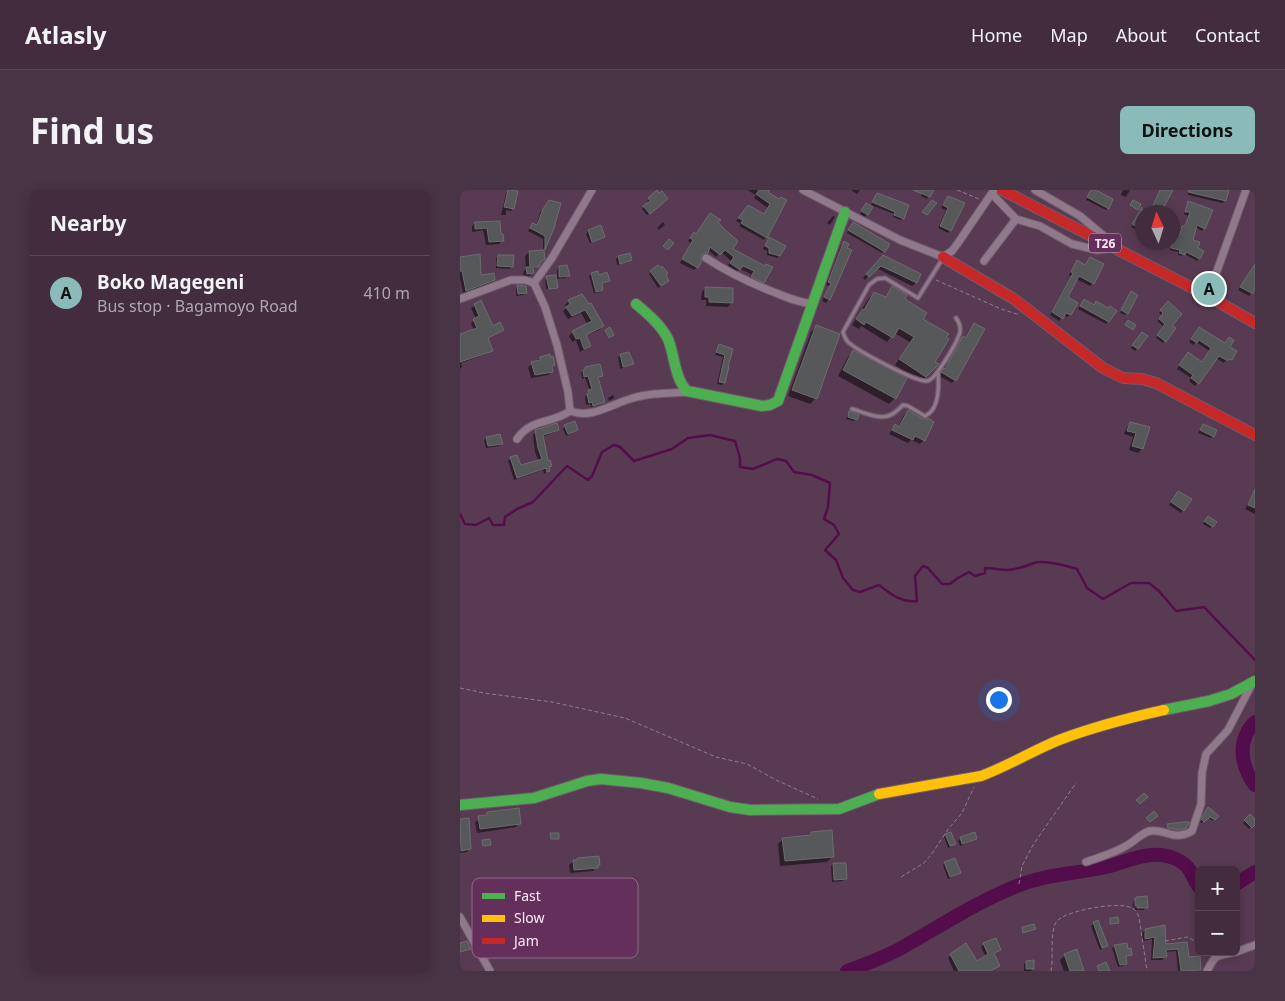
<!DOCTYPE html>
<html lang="en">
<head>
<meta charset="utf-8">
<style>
	body { margin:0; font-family:"Noto Sans",sans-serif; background:#493445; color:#f1f3f6 }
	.controls { position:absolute; right:15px; bottom:15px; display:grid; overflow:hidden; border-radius:8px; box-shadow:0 2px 12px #0003 }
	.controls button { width:45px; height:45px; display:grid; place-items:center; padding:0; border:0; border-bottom:1px solid #5a4858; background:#422c3e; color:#f1f3f6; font:25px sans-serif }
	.compass { position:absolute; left:675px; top:15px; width:45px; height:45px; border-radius:50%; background:#422c3e; box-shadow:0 2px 12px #0003; rotate:356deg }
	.you { position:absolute; left:538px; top:509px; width:18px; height:18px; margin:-12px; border:4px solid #fff; border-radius:50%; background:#1a73e8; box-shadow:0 0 0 8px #1a73e833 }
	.badge { display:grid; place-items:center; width:32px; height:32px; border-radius:50%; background:#8bbbb9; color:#111; font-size:16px; font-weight:700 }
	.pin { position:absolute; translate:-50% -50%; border:2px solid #fff; box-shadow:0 1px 5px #0006 }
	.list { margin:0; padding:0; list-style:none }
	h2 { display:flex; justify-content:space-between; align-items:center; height:65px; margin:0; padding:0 20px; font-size:21px }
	h2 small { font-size:16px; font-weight:400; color:#aea7b0 }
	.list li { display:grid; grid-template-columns:32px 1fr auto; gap:15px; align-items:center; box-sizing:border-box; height:75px; padding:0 20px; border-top:1px solid #5a4858 }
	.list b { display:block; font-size:19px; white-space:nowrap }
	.list p { margin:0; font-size:16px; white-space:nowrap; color:#aea7b0 }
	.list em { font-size:16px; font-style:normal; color:#aea7b0 }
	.map { position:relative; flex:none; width:795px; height:781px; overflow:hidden; border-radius:8px }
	header { display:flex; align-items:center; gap:30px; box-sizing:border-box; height:70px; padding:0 25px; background:#422c3e; border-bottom:1px solid #5a4858 }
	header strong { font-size:24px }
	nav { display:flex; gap:28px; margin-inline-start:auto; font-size:18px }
	.intro { display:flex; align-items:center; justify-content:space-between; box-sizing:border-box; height:120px; padding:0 30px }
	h1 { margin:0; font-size:35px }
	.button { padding:12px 22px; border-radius:8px; background:#8bbbb9; color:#111; font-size:18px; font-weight:700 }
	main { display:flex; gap:30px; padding:0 30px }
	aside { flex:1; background:#422c3e; border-radius:8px; box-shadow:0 2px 12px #0003 }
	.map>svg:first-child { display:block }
	.shadow { fill:#0007 }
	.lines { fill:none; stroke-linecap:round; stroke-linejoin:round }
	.stream { stroke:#540d4b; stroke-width:2.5 }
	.river { stroke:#540d4b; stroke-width:14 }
	.building { fill:#57585a; stroke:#6d6c6e }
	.lane-casing { stroke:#725b6d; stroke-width:5.5 }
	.street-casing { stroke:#725b6d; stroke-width:9 }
	.fast-casing { stroke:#725b6d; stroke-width:12 }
	.slow-casing { stroke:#725b6d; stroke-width:12 }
	.jam-casing { stroke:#725b6d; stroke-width:12 }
	.path { stroke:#907d8d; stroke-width:1; stroke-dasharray:4 2.5; stroke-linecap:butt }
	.lane { stroke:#8f798a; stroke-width:3 }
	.street { stroke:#8f798a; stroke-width:7 }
	.fast { stroke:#4caf50; stroke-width:10 }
	.slow { stroke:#ffc107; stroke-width:10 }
	.jam { stroke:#c62828; stroke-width:10 }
	.labels { text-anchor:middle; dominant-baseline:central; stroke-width:4; stroke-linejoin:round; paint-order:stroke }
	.shield { fill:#642f5a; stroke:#d0b2c9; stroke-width:1 }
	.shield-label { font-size:12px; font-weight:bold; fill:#ffeaf9 }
	.key { fill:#642f5a; stroke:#92678a; stroke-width:1 }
	.key-label { font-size:14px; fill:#ffeaf9 }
</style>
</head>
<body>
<header>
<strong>Atlasly</strong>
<nav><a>Home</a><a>Map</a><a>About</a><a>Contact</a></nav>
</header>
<div class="intro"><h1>Find us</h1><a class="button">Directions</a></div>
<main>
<aside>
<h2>Nearby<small></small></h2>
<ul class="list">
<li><span class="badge">A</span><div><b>Boko Magegeni</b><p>Bus stop · Bagamoyo Road</p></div><em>410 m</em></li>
</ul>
</aside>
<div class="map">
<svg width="795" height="781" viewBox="0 0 795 781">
	<rect width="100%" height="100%" fill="#583b52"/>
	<g class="shadow">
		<polygon points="49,0 53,18 51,21 46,20 46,25 41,25 46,3"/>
		<polygon points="287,0 304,0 319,10 306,47 304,50 279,36 281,34 276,31 285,19 303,25 308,18 294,8 296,5"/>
		<polygon points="391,0 400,0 397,4"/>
		<polygon points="463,0 472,0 467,9 461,6"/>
		<polygon points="631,0 638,0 637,2 648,18 646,20 626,10"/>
		<polygon points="663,0 670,0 666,7 661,5"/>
		<polygon points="727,0 768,0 765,11 762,13 728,5"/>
		<polygon points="417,4 443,28 441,30 433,27 434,24 411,15"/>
		<polygon points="488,7 490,40 488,43 478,38 486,20 481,18"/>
		<polygon points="189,9 206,9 187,25 182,19 189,13 187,11"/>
		<polygon points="728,12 751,20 744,39 742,41 735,37 731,50 739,68 737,71 724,64 722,66 718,65 718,62 710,60 713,47 715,44 719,45 720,39 724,38 728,26 724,24"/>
		<polygon points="86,15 93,38 83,61 83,49 68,41 73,34 76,36 80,23"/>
		<polygon points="404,17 407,24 405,27 400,24"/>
		<polygon points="679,24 682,26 682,29 675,39 671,37"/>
		<polygon points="373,26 375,27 370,35 367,33"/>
		<polygon points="39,32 39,46 42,50 39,54 26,55 23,40 12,42 12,36 16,33"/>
		<polygon points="203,32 205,35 199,40 197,38"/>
		<polygon points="257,32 271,60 305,77 303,92 300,95 289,90 291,84 280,79 276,82 267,77 271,71 261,62 256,67 248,60 243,66 240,66 237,77 234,80 220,73 231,53 228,51 231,47"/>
		<polygon points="391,36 424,61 422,63 387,43"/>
		<polygon points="128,41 144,46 130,53 126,44"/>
		<polygon points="309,49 319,66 317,68 307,65 307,61 303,59"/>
		<polygon points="384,53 369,109 366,113 362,111 369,96 366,95 381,56"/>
		<polygon points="69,62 78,76 72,80 72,83 68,87 64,87 63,82 66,79 65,66"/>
		<polygon points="169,64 170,70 168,72 157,75 156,69 158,67"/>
		<polygon points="38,66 52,76 50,79 36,78 36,68"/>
		<polygon points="423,67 459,85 456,93 452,96 416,78 405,90 403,88"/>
		<polygon points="0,68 20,86 34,90 31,93 3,103 0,88"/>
		<polygon points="630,68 633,93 630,96 616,89 606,108 616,113 610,125 607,127 604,126 599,131 590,125 611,86 609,85 615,75 625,76"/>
		<polygon points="795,75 795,103 793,102 789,106 778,100"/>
		<polygon points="99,77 108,85 106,88 95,89 96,97 86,99 85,90 87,87 97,86 97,80"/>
		<polygon points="191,81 206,93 198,98 189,84"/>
		<polygon points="131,84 148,91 141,94 142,99 140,102 134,103 129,86"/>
		<polygon points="58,97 66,103 63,105 56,106 56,99"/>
		<polygon points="245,98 271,113 268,117 246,116 246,110 241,110 242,102"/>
		<polygon points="432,98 462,129 473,172 477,175 462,191 460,192 435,175 450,152 434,143 427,152 401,136 399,139 392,135 409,108 414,103 425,108"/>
		<polygon points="122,105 143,136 139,140 125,146 129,156 120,162 116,150 112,152 109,146 113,142 128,135 121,123 108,129 103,121 107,118 105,115 109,111"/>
		<polygon points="669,105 667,123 665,125 660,123"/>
		<polygon points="21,112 32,138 43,140 27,149 32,161 29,163 1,173 2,177 0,179 0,144 14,141 11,133 16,129 11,118"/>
		<polygon points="622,113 634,115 636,113 655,121 646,134 618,119"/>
		<polygon points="708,113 711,136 703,153 696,148 704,137 697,131 702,126 699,123"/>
		<polygon points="515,135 495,190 492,193 479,186"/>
		<polygon points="356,137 356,208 350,214 328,206 351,142"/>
		<polygon points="737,141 775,161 768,172 765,171 764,173 756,168 735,196 729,191 731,188 717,179 725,167 742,173 747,166 749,161 736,152 733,155 729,152"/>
		<polygon points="680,146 686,147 675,161 671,158"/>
		<polygon points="259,156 272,160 264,192 262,195 257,194 263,167 255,165"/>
		<polygon points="393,162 445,189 435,208 429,214 378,186 388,167"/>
		<polygon points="161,165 172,174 160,179 158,167"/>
		<polygon points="80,168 93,175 91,177 92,181 88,185 71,188 68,177"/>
		<polygon points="125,178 141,185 137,188 143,212 141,214 131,217 130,214 126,215 125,207 130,201 125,188 122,189 121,183"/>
		<polygon points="153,205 154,208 149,211 148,208"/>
		<polygon points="448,221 464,250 460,254 451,250 448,253 429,244 435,236 438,237 444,225"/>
		<polygon points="390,222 396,229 394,231 386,229"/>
		<polygon points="670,233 688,238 682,259 678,263 669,260 673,247 664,244 667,237"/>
		<polygon points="743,235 753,246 751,248 738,243"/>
		<polygon points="105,236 117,240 106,246 103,239"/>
		<polygon points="97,239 94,242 82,247 87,273 90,276 89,280 84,284 83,280 54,290 48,271 51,268 60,277 79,272 75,262 73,245 76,241"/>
		<polygon points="27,248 41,254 39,256 26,258 24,250"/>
		<polygon points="716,305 731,309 721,323 709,315"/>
		<polygon points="792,308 795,309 795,324 785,319"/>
		<polygon points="745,329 752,336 750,338 743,334"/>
		<polygon points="747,621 757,626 753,631 748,628 741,633 740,632"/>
		<polygon points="28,624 59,633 56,637 17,643 15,632"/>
		<polygon points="790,626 795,631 795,633 789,639 783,633"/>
		<polygon points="8,629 10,658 7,662 0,663 0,630"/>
		<polygon points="351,643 372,667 367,672 320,676 318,654 323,649 347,647"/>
		<polygon points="486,645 494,654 488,658 484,647"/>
		<polygon points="501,648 516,649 500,656 498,651"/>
		<polygon points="117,669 138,675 133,681 110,683 109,675"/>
		<polygon points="485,673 499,683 488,689 483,675"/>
		<polygon points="373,674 385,689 383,691 372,692 371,676"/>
		<polygon points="677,708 686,717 684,720 675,720 675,717 673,717 673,712"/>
		<polygon points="15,711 35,735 32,737 27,740 26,737 22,739 12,713"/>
		<polygon points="634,733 646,756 640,760 631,736"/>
		<polygon points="704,737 705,755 726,753 727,768 740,779 738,781 718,781 716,761 705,762 705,767 702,770 691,770 692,749 683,751 682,743 685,740"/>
		<polygon points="524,754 539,760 533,764 539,775 536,778 530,781 494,781 488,768 491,765 516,773 526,767 521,757"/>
		<polygon points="655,756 670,764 665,767 666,773 663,776 658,777 652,758"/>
		<polygon points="605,765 623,781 604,781 600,770"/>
		<polygon points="566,772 573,779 571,781 564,781 564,774"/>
	</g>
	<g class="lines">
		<path class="stream" d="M0,324L5,334L16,335L29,328L33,335H44L45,327L57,319L73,312L107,276L128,290L132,286L142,262L154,255L160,257L174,271L212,259L228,248L250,245L275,251L280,268V277L293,279L317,269L326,271L334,282L352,285L370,293L368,317L364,329L374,335L379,344L365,360L376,370L383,388L393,400L400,402L419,395C431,404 441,413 457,411L455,386L463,376L468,378L482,394H490L498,388L509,382L515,386L525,383V378C533,378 540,380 548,380C557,379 567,376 574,373C584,370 607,376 617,379L627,398L643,409L671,393H689L699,401L716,421L744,417L795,470"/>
		<g class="river">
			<path d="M795,532C777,550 780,575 795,595"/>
			<polyline points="776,694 795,682"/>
			<path d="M387,781C406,774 426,767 443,757C481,736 516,712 557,696C586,684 616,684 646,677C669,671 692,658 716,669C733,677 730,685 739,697"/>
		</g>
	</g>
	<g class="building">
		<polygon points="48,0 58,1 54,19 44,17"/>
		<polygon points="197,0 199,3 202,1 208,9 190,24 183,16 190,11 188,8"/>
		<polygon points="299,0 310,0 308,2 319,9 321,7 327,10 307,48 281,33 283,30 278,28 288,15 304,24 310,14 296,4"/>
		<polygon points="453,0 474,0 470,7"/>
		<polygon points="631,0 636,0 653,9 649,19 627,7"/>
		<polygon points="700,0 713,0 701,22 690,22"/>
		<polygon points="728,0 769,0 766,11 728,2"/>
		<polygon points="417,3 449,15 444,29 434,25 435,22 412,12"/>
		<polygon points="488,6 505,13 491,41 480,36 488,18 483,15"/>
		<polygon points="89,10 101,13 94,38 85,60 85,46 70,38 72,33 77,35 83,19"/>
		<polygon points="472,10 477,13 467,25 462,22"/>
		<polygon points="673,10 681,14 678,20 670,15"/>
		<polygon points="728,11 753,20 745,39 737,35 733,50 740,52 738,58 744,61 740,69 726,62 725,65 719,63 720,60 711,58 714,43 720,44 722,36 725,36 730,22 725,22"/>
		<polygon points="406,13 413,17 408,25 401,21"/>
		<polygon points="682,17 682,31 678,38 672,34"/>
		<polygon points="250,23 261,30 258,32 263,38 278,51 273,59 305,76 306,74 313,77 304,93 291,87 294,81 283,76 280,80 270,73 274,67 265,60 260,65 250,57 248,63 244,63 241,66 242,71 238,78 222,69 233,50 230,48 234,42 236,44"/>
		<polygon points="40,31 41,44 43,44 44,51 29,52 27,38 15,39 15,32"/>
		<polygon points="393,32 430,54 425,62 388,40"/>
		<polygon points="141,35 145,47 132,52 128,40"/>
		<polygon points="309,47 326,56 320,66 309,63 309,58 305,56"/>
		<polygon points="209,49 214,53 208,60 203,56"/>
		<polygon points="384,51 389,54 387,58 392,60 370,110 364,107 371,93 368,92"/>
		<polygon points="84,60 85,69 81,72 79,77 73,77 74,83 67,84 66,77 70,77 69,61"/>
		<polygon points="170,63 172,70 160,74 158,66"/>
		<polygon points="20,64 21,85 34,83 35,90 6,101 2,81 0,81 0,67"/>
		<polygon points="38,65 54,65 53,77 37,76"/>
		<polygon points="423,65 461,84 457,93 421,76 409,87 406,84"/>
		<polygon points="630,67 644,74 634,94 619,86 608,107 618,113 611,125 606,123 603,129 592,122 613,83 611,82 617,70 625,75"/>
		<polygon points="795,74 795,100 793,104 780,97"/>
		<polygon points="107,75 110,86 99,87 99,76"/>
		<polygon points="198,75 201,78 202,76 208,83 206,85 209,91 201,96 190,81"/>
		<polygon points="138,81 139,85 147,82 150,91 142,93 143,100 136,102 131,83"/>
		<polygon points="96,85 98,98 89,99 86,86"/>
		<polygon points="57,95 66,96 67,103 58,104"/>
		<polygon points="432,96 447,105 445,109 467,123 463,129 489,144 486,147 489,149 475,172 479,174 466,187 439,169 454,147 439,138 433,148 406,132 404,135 396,129 403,119 404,120 414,102 426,107"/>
		<polygon points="245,97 273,98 273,113 249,112 249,107 245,107"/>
		<polygon points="671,101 678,105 668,124 661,120"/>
		<polygon points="122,104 129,114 131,113 144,136 126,145 131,156 124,159 120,148 116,149 112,141 132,131 125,120 112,126 106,117 110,114 108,110"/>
		<polygon points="624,109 634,115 636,111 648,118 650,116 657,121 649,132 620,116"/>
		<polygon points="21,110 33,136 40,132 44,140 28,148 33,161 0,172 0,144 17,138 13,129 19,126 14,114"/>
		<polygon points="708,111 722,124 712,136 716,138 706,152 697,145 705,134 699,129 703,123 700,120"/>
		<polygon points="668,130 676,135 673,140 665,135"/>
		<polygon points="514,133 525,139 496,191 481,182 484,178 485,179 503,146 506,148"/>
		<polygon points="356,135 380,144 357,209 332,200"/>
		<polygon points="150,137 154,145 149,148 145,140"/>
		<polygon points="739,137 765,153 769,147 774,150 770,157 777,161 772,170 769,169 768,171 759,166 739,194 731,188 733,185 719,175 728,162 742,172 749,161 751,158 739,150 737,153 731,149"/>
		<polygon points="682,142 688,146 678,159 672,155"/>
		<polygon points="259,154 273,159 268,177 269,177 265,193 259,192 265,165 256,162"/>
		<polygon points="393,160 447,188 436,209 383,180"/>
		<polygon points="169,162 174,174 163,177 160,164"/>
		<polygon points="90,164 90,167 93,166 95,175 92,176 93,182 75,185 71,172 80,170 80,167"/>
		<polygon points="140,174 143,186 138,187 145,212 133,216 132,212 129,213 127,204 129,203 128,200 132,199 128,186 124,187 123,180 125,179 125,177"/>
		<polygon points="448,220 463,229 468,228 474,232 465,251 455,246 453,250 432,240 435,234 439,237"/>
		<polygon points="389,221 399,225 397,230 388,227"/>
		<polygon points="115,231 118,240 108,244 104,235"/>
		<polygon points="670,232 690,237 683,259 672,256 676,243 667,241"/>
		<polygon points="97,233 99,240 83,245 88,271 90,270 92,276 89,277 90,281 87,282 86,278 57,288 50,267 57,265 61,275 82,269 78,258 75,240"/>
		<polygon points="743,234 757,240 754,247 740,240"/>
		<polygon points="40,244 43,254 28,256 26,247"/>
		<polygon points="795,299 795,318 788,315"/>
		<polygon points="718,301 732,309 724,321 711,312"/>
		<polygon points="748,326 757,332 753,337 744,331"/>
		<polygon points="684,603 688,607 680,614 676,610"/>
		<polygon points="748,617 759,626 755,630 750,627 744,632 741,629"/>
		<polygon points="59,618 61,634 20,639 18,626 27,625 27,622"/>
		<polygon points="694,621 698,626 690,632 686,628"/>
		<polygon points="790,624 795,629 795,635 792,638 784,630"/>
		<polygon points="9,628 11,659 1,661 0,629"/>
		<polygon points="724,632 730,632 726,638 720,640 708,638 707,634"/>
		<polygon points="372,640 374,667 325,671 322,648 351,645 351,642"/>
		<polygon points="491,642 496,654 490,656 485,644"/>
		<polygon points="515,642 517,649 502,654 500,647"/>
		<polygon points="90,643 99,643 99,649 91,649"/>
		<polygon points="30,649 31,655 23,656 22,650"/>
		<polygon points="139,666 140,675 138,675 138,678 114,680 113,670 117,670 117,668"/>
		<polygon points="495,668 501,683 490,687 484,672"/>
		<polygon points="373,673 386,673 387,689 374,690"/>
		<polygon points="687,706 688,718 677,718 677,715 675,716 675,709 676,707"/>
		<polygon points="658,727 659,733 650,734 650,728"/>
		<polygon points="638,730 648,756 642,758 633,732"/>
		<polygon points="574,734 576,739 563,743 562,737"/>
		<polygon points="705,735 706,754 727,752 729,767 740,766 741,780 721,781 718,759 706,760 707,767 693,768 695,747 685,749 685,739"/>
		<polygon points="536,748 541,760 534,763 540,776 530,781 499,781 490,764 506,753 517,771 528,764 523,753"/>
		<polygon points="7,751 11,759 0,762 0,753"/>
		<polygon points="667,753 668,759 671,758 672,765 666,766 667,774 660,775 654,755"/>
		<polygon points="617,759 624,781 610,781 604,764"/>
		<polygon points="574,770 574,779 566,779 566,771"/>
		<polygon points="646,772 650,781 639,781 637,776"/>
	</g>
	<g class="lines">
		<defs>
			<g id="lane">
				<path d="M483,68L458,108L425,88L417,89L409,95L383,142C384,145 386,150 388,152C398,161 455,192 467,191C475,191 498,151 500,142C501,136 499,132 496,128"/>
				<path d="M392,219C404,222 422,232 434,223C437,221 440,218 443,215L448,216L465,226C479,220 479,196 478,183"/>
			</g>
			<g id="street">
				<polyline points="343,0 440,50 483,67 492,61 498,53 534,0"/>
				<polyline points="575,0 620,26 651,52"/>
				<polyline points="532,4 556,29 580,36 612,54 637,60 652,58"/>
				<path d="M246,68C269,83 290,93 316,103C328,108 340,113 353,114"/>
				<polyline points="524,71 556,29"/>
				<polyline points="748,106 786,0"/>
				<polyline points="0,109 51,90 65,90 74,93"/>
				<path d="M110,221C132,229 149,215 170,209C188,203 209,203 228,202"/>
				<path d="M57,249C71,228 92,234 110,221L108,202L97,155L85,117L74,93L92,68L132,0"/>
				<path d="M626,672C640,667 654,663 666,656C674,652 681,643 690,641C705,638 713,652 732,641L741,614L742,583L746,564L768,540L793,492"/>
				<polyline points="0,727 30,781"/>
				<polyline points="776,762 795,755"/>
				<path d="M747,781C757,762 756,767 775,762"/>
			</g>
			<g id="fast">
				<path d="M176,114C188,124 201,135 208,149C215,166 214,187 227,201L302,216L310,215L318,211L385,22"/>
				<polyline points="704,520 749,511 771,504 795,491"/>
				<polyline points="0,615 74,608 127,591 141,589 181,593 208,598 270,617 290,620 379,619 419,604"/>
			</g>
			<path id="slow" d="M419,604L521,586C548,576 572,561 599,550C633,537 668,528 704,520"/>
			<g id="jam">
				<polyline points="542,0 748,106 795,133"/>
				<polyline points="483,67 554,109 643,178 663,188 682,189 696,193 795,245"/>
			</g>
		</defs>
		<use href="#lane" class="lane-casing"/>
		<use href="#street" class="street-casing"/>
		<use href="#fast" class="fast-casing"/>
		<use href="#slow" class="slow-casing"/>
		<use href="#jam" class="jam-casing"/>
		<g class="path">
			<polyline points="497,0 519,9"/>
			<polyline points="476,90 541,119 560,125"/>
			<polyline points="0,498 24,503 92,512 165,528 256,567 287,574 316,590 358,609"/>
			<polyline points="441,687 464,673 471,665 489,638 502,623 514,597"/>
			<polyline points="559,694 562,676 573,655 616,593"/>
			<polyline points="705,751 727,747 739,753"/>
			<path d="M591,781C594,768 589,741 597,731C607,720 660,711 672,718C676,720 677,723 679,727L687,781"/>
		</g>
		<use href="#lane" class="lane"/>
		<use href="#street" class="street"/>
		<use href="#fast" class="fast"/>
		<use href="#slow" class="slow"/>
		<use href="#jam" class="jam"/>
	</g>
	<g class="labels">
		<rect class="shield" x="629" y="43.5" width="32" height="19" rx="4"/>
		<g class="shield-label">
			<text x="645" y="53">T26</text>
		</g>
	</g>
	<rect x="12" y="688" width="166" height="80" rx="8" class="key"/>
	<rect x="22" y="703" width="23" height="6" fill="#4caf50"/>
	<rect x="22" y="725" width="23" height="7" fill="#ffc107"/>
	<rect x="22" y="748" width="23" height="6" fill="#c62828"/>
	<g class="key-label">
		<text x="54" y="711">Fast</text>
		<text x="54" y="733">Slow</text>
		<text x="54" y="756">Jam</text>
	</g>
</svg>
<div class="controls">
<button>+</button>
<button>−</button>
</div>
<svg class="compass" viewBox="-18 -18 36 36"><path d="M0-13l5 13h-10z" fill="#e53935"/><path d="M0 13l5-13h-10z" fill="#aea7b0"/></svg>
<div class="you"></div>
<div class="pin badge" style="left:749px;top:99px">A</div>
</div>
</main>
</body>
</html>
